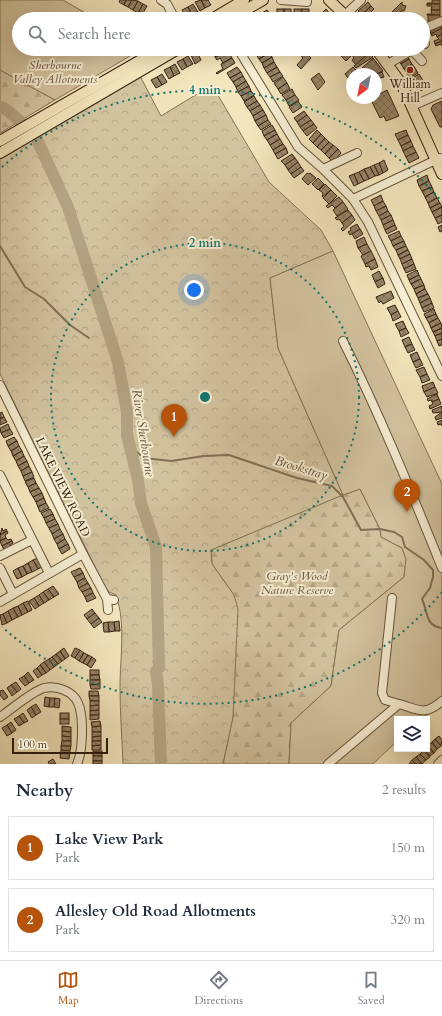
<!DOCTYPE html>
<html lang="en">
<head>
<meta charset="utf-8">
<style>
	body { margin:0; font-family:Cardo,serif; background:#f2f2f3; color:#1f2937 }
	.controls { position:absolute; right:12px; bottom:12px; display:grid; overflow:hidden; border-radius:0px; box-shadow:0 4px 16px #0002 }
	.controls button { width:36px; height:36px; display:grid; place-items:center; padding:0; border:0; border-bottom:1px solid #e0e1e3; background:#fff; color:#1f2937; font:20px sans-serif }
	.compass { position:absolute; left:346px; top:68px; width:36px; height:36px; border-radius:50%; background:#fff; box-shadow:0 4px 16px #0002; rotate:212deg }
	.scale { position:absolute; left:12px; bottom:10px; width:96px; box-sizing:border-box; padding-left:4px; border:2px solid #372010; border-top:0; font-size:11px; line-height:14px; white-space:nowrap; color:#372010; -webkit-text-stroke:3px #f7efd4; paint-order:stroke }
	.you { position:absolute; left:194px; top:290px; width:14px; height:14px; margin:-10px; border:3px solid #fff; border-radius:50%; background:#1a73e8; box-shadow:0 0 0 6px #1a73e833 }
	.badge { display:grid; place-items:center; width:26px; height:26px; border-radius:50%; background:#b45309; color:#fff; font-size:13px; font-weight:700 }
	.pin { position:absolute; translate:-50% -33px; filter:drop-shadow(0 1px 2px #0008) }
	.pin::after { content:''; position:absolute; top:21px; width:14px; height:12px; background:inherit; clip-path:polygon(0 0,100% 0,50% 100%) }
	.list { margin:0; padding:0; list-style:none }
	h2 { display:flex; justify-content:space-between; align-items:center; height:52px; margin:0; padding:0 16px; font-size:17px }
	h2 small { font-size:13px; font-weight:400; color:#747a83 }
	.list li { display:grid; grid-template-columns:26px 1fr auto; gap:12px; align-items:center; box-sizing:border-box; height:64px; margin:0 8px 8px; padding:0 8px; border:1px solid #e0e1e3; border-radius:0px }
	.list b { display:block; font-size:15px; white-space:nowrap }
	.list p { margin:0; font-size:13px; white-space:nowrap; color:#747a83 }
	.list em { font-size:13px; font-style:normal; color:#747a83 }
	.icon { flex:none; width:22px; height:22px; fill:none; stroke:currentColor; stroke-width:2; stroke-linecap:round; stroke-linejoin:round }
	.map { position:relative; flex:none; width:442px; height:764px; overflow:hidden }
	.search { position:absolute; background:#fff; box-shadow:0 4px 16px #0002; left:12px; right:12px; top:12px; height:44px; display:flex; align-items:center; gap:10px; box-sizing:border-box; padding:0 14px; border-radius:22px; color:#747a83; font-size:15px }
	.sheet { height:196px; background:#fff }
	nav { display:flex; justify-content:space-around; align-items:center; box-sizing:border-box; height:56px; border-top:1px solid #e0e1e3; background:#fff; font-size:11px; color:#747a83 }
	nav a { display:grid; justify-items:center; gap:2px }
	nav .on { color:#b45309 }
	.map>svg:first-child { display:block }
	.forest { fill:url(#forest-firs); stroke:#857258 }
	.park { fill:url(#park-crowns); stroke:#857258 }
	.garden { fill:#d3c4a0; stroke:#857258 }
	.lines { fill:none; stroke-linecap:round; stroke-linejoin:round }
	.stream { stroke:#816f54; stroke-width:2 }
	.river { stroke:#b3a382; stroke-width:12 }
	.building { fill:url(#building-cross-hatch); stroke:#372010 }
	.minor-casing { stroke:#66523b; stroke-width:10 }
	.major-casing { stroke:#372010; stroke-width:12 }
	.minor { stroke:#f7efd4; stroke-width:8 }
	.major { stroke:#f3e6bd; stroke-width:10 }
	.ring { fill:none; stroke:#0f766e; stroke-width:2; stroke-dasharray:2 4 }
	.poi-dot { fill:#8f2418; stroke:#f7efd4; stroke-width:1.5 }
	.labels { text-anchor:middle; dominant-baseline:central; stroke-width:4; stroke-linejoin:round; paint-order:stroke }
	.park-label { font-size:12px; font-style:italic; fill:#66513b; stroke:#f7efd4 }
	.poi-label { font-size:12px; fill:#372010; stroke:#f7efd4 }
	.street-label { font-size:12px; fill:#372010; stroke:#f7efd4 }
	.water-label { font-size:13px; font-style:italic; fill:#624e38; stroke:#f7efd4 }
	.centre { fill:#0f766e; stroke:#f7efd4; stroke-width:2 }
	.ring-label { font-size:12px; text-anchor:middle; font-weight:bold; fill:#0f766e; stroke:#f7efd4; stroke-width:4; stroke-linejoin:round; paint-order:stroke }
</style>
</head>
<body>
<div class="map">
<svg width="442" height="764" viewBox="0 0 442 764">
	<defs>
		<pattern id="forest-firs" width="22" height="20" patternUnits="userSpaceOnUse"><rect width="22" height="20" fill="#d3c4a0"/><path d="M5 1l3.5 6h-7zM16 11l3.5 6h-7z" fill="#b6a889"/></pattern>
		<pattern id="park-crowns" width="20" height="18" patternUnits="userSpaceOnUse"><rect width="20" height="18" fill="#d3c4a0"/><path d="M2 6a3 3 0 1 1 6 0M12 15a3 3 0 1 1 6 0" fill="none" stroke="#b6a889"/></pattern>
		<pattern id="building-cross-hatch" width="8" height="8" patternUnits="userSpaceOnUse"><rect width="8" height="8" fill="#99876a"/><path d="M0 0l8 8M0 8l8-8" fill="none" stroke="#7e6e56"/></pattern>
	</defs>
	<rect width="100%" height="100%" fill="#f3e6bd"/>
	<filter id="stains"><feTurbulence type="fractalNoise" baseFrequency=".005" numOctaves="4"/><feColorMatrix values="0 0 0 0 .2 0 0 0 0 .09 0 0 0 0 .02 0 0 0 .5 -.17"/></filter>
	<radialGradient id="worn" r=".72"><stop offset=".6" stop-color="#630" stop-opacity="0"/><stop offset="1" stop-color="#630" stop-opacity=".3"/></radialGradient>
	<g class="forest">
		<polygon points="0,70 55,100 0,133"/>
		<polygon points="360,489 380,529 381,537 402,548 406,559 404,577 339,630 331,686 291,723 289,764 223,764 233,717 234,595 212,564 211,550 321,503"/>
	</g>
	<path class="park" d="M140,76L161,116L212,85L269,182L321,230L333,251L270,278L278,348L343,495L211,550L212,564L234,595L238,609L233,717L223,764H123C122,738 120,713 120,687C120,656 126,624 116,595L109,592L104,585L0,374V159Z"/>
	<g class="garden">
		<polygon points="0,0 63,0 96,19 19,19 19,49 127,49 130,56 55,100 0,70"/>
		<polygon points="333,251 442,484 442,702 422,719 397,719 397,741 373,764 289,764 291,723 331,686 339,630 404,577 406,559 402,548 381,537 380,529 360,489 343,495 278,348 270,278"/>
	</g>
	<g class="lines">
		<g class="stream">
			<polyline points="0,246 25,287 44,299 70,325 89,338"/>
			<path d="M131,447L144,458L171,461L204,456L229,455L297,478L332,486L343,497L361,530L380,529L394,532L402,537L405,547L424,560L433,570V577L430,588L422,599C428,612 425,626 442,628"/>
		</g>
		<g class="river">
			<polyline points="0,107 7,110 21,122"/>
			<polyline points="38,142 68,207 118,362 127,412 127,435 138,480 141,503 156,547 159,668 156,671 158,685 161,764"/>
		</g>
	</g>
	<g class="building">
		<polygon points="120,0 126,0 124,5 119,2"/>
		<polygon points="126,0 132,0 128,7 124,5"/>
		<polygon points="132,0 138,1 133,10 128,7"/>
		<polygon points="201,0 208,0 211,5 205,8"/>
		<polygon points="201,0 205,8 200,11 195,2"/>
		<polygon points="432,0 440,0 440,4 427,4 427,3 432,3"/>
		<polygon points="138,1 143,4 138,13 133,10"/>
		<polygon points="368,2 371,6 362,15 358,11"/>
		<polygon points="402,2 402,5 406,6 404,11 401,11 399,16 402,17 400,19 387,19 386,18"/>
		<polygon points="143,4 147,6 142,15 138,13"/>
		<polygon points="193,4 198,12 192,15 188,7"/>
		<polygon points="427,4 440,4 440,10 431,10 432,6 427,6"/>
		<polygon points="371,6 374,9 365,18 362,15"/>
		<polygon points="188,7 192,15 187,18 182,10"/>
		<rect x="277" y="9" width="7" height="10"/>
		<rect x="284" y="9" width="7" height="10"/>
		<rect x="294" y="9" width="8" height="10"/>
		<rect x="302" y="9" width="7" height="10"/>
		<polygon points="326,9 330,14 325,19 316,19"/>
		<polygon points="267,10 273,19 266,19 262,13"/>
		<polygon points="431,10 440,10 440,15 427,15 427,14 432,14"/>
		<polygon points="157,12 165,16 164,19 154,17"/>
		<polygon points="262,13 266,19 259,19 257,16"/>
		<polygon points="330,14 333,18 325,19"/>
		<polygon points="380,14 383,17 381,19 374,19"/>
		<rect x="428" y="15" width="12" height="6"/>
		<polygon points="441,23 442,28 431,34 430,31 434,29 433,27"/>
		<polygon points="442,28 442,34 437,37 436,34 432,36 431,34"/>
		<polygon points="442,34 442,41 435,44 434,41 439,39 437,37"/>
		<polygon points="442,41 442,46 441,44 436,46 435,44"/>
		<polygon points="214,49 221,49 220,50 222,53 215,57"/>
		<polygon points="265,49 267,49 269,53 259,59 256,54"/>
		<polygon points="295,49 302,49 311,58 301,69 297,65 303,58"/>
		<polygon points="339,49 364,49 368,54 356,65 352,60 354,58 352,55 346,61 338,53 341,51"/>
		<polygon points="197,52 201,60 195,64 191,55"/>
		<polygon points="228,52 232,58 223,63 220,58 217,60 215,57"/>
		<polygon points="269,53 272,57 262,63 259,59"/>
		<polygon points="369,53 373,57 356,68 354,66"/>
		<polygon points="407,55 409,59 401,64 398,60"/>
		<polygon points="188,56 193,64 187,67 183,59"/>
		<polygon points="272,57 274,62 264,68 262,63"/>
		<polygon points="232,58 235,63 217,74 216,73 223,69 221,64"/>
		<polygon points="373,58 383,71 376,74 368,74 362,68"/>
		<polygon points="183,59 187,67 182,70 177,62"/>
		<polygon points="409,59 412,64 404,69 401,64"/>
		<polygon points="274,62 277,67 267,73 264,68"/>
		<polygon points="175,64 180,73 174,76 170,67"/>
		<polygon points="412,64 415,68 407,73 404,69"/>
		<polygon points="170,67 174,76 169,79 164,70"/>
		<polygon points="237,67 241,72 230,78 227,73"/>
		<polygon points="277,67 280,72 270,77 267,73"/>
		<polygon points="353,67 356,70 348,78 345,74"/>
		<polygon points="415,68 418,73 410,78 407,73"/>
		<polygon points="241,72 243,76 233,82 230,78"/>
		<polygon points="280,72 283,76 273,82 270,77"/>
		<polygon points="382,72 384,77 376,79 376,74"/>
		<polygon points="319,73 325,82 318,90 311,79"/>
		<polygon points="162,74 167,82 162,85 157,77"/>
		<polygon points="419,74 427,87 419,92 411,79"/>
		<polygon points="243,76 246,81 236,87 233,82"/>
		<polygon points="157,77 162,85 156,88 151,80"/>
		<polygon points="283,77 287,83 278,89 274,83"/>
		<polygon points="376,80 380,87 376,88"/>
		<polygon points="246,81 249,86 238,92 236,87"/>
		<polygon points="287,83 290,89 281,94 278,89"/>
		<polygon points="352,83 352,88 348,89 346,85"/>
		<polygon points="249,86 251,91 241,96 238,92"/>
		<polygon points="292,89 295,95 286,100 282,95"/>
		<polygon points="387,90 399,116 386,121 384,116 380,118 370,98 376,98 376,93 378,95"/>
		<polygon points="251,91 254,95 244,101 241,96"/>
		<polygon points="295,95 299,100 289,106 286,100"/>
		<polygon points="254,96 257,101 247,107 244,102"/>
		<polygon points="257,101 260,105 250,111 247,107"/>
		<polygon points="298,101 302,107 293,113 289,107"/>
		<polygon points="442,101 442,127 440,127 431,109 433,105"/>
		<polygon points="260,105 263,110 253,116 250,111"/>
		<polygon points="263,110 266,115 255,121 253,116"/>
		<polygon points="304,111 307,115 297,122 294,118"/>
		<polygon points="266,115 268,120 258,126 255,121"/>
		<polygon points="307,115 311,120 300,127 297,122"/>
		<polygon points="268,120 271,124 261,130 258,126"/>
		<polygon points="311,120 314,124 303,131 300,127"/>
		<polygon points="314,124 317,128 307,136 303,131"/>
		<polygon points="272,125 275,130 264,136 262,131"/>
		<polygon points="275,130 277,134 267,140 264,136"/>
		<polygon points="317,130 321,134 313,143 309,139"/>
		<polygon points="406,130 408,135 398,140 395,134"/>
		<polygon points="277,134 280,139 270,145 267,140"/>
		<polygon points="321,134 325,138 317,147 313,143"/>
		<polygon points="408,135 411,141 401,146 398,140"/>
		<polygon points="325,138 329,142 321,150 317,147"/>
		<polygon points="280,139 283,144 273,150 270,145"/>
		<polygon points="411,141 413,146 403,151 401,146"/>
		<polygon points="329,142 333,145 325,154 321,150"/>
		<polygon points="283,144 286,148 275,154 273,150"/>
		<polygon points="333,145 338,149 329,158 325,154"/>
		<polygon points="413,146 416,152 406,157 403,151"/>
		<polygon points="286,148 288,153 278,159 275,154"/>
		<polygon points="338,149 341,153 333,162 329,158"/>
		<polygon points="416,152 419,158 409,163 406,157"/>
		<polygon points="292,154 295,158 285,165 281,161"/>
		<polygon points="295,158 298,162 288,170 285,165"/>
		<polygon points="384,160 388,170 383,173 379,163"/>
		<polygon points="298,162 301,167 291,174 288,170"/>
		<polygon points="379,163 383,173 379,175 374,165"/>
		<polygon points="374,165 379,175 375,176 370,167"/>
		<polygon points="301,167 304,171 294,178 291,174"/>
		<polygon points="370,167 375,176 369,179 364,169"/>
		<polygon points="364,169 369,179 364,181 359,172"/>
		<polygon points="359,172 364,181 358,184 354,174"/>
		<polygon points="307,173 309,174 310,173 316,178 308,185 302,179"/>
		<polygon points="354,174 358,184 354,186 349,176"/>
		<polygon points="427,175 429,181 419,186 417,180"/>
		<polygon points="318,178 324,184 318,190 312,184"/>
		<polygon points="429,181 432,187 422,191 419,186"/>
		<polygon points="325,184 331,190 322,197 323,193 319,190"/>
		<polygon points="432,187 434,192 425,197 422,191"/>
		<polygon points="331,190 337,196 329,204 323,198"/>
		<polygon points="434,192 437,198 428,203 425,197"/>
		<polygon points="381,195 383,201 374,206 371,200"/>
		<polygon points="339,197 343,202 335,208 332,205 328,208 326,206"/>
		<polygon points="437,198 440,203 430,208 428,203"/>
		<polygon points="383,201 386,206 376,211 374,206"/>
		<polygon points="343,202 348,209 337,216 333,210"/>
		<polygon points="440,203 442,207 432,212 430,208"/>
		<polygon points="386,206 388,211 379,216 376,211"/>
		<polygon points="442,207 442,215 435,218 432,212"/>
		<polygon points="348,210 352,215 342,223 339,219 337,220 335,218"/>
		<polygon points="388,211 391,215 381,220 379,216"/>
		<polygon points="352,215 355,220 343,231 341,229 344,226 342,223"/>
		<polygon points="391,215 393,220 383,225 381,220"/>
		<polygon points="442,215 442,222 438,224 435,218"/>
		<polygon points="393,220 395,225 385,230 383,225"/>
		<polygon points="357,224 360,229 350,235 348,232 351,230 350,228"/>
		<polygon points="395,225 397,229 387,234 385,230"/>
		<polygon points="442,225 442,231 440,232 438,227"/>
		<polygon points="360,229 363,234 355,239 352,234"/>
		<polygon points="399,231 401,236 391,241 388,236"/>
		<polygon points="401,236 404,241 393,246 391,241"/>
		<polygon points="364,237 367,244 358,248 356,241"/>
		<polygon points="404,241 406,246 396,250 393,246"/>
		<polygon points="367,244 371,251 363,255 358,248"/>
		<polygon points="406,246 408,250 398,255 396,250"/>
		<polygon points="408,250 410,254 400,259 398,255"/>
		<polygon points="371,251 375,259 365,264 361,256"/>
		<polygon points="410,254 412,259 402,264 400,259"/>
		<polygon points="375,259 378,267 371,270 369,266 366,267 365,264"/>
		<polygon points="412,259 414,264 404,269 402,264"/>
		<polygon points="414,264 416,269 406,273 404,269"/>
		<polygon points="417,270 419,275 409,280 407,275"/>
		<polygon points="379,271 383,278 375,282 372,275"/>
		<polygon points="419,275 421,279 411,284 409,280"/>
		<polygon points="383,278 385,284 378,288 375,282"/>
		<polygon points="421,279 424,285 414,289 411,284"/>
		<polygon points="424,285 425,289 416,294 414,289"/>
		<polygon points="425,289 428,294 418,298 416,294"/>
		<polygon points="391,291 394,298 383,304 381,301 379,303 376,297"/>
		<polygon points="428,294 430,298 420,303 418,298"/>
		<polygon points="430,298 432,303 422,308 420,303"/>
		<polygon points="432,303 434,308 424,312 422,308"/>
		<polygon points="395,305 398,311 391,315 387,308"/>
		<polygon points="434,309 436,314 426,318 424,314"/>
		<polygon points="398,311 401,317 393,321 391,315"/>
		<polygon points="436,314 438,318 429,323 426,318"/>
		<polygon points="438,318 441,323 431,328 429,323"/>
		<polygon points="403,321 406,328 399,331 395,324"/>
		<polygon points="441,323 442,328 433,332 431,328"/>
		<polygon points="406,328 409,333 401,337 399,331"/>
		<polygon points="442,328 442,333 435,336 433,332"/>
		<polygon points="442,333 442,339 437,341 435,336"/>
		<polygon points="409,337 412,344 405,347 402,340"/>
		<polygon points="442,339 442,345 439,346 437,341"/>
		<polygon points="412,344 415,350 408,353 405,347"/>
		<polygon points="417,352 420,359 413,362 410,355"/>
		<polygon points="420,359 423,365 416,368 413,362"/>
		<polygon points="424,367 427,374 420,377 416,370"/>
		<polygon points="427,374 430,380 422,383 420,377"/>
		<polygon points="433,382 435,387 424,392 422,386"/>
		<polygon points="435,387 438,393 427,397 424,392"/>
		<polygon points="437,394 439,399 432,402 431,400 428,401 427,399"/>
		<polygon points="439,399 441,404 430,409 429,406 433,404 432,402"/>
		<polygon points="442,406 442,412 433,413 432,410"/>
		<polygon points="2,412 4,417 0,419 0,413"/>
		<polygon points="442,412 442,418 436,420 435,417"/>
		<polygon points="4,417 7,422 0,425 0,419"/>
		<polygon points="442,420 442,426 441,424 438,425 437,422"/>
		<polygon points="8,424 10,429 1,433 0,428"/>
		<polygon points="10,429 13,434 4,438 1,433"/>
		<polygon points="14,437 17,441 8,446 6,441"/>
		<polygon points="17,441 19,446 11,451 8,446"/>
		<polygon points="19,446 22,451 13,456 11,451"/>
		<polygon points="22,451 24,456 16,461 13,456"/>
		<polygon points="24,456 27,461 18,466 16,461"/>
		<polygon points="27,461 29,466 21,471 18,466"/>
		<polygon points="29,466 32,472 23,476 21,471"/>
		<polygon points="32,472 34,477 25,481 23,476"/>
		<polygon points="34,478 36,483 28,487 25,482"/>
		<polygon points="36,483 39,488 30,492 28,487"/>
		<polygon points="39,488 42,493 33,497 30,492"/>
		<polygon points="42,493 44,498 36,502 33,497"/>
		<polygon points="44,498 46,503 38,507 36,502"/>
		<polygon points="46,503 49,508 40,512 38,507"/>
		<polygon points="50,509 53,514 44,518 41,513"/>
		<polygon points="53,514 55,519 46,523 44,518"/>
		<polygon points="55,519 58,524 49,528 46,523"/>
		<polygon points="58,524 60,529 52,534 49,528"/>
		<polygon points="2,528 3,531 6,529 7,531 0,535"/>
		<polygon points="60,529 63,534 54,539 52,534"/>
		<polygon points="7,531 8,533 5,535 6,538 0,541 0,535"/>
		<polygon points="63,534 65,539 57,544 54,539"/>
		<polygon points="6,538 8,540 11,539 12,541 2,546 0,541"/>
		<polygon points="65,539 68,544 59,549 57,544"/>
		<polygon points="12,541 13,543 10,545 11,547 5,551 2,546"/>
		<polygon points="68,544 70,549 62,554 59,549"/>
		<polygon points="38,558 42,567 38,569 33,560"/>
		<polygon points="33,560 38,569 32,572 28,563"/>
		<polygon points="28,563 32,572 27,574 23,566"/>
		<polygon points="23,566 27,574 22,577 18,568"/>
		<polygon points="18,568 22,577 17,579 13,571"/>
		<polygon points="80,568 83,573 74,577 71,572"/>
		<polygon points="83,573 85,578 77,582 74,577"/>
		<polygon points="85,578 88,583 79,588 77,582"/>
		<polygon points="88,583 91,588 82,592 79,588"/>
		<polygon points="53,586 59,594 54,597 48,589"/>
		<polygon points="91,588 93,593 85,597 82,592"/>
		<polygon points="48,589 54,597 49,600 43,592"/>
		<polygon points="43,592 49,600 44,603 39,595"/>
		<polygon points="93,593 96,598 87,602 85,597"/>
		<polygon points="39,595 44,603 39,606 34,598"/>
		<polygon points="34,598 39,606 35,609 29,601"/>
		<polygon points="28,601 32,610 28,612 23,603"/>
		<polygon points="23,603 28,612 22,615 18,606"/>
		<polygon points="18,606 22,615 18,617 13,608"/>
		<polygon points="13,608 18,617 12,620 8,611"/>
		<polygon points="92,609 95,613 87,619 84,615"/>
		<polygon points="8,611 12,620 7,623 3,614"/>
		<polygon points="95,613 99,618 91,624 87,619"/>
		<polygon points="3,614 7,623 2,625 0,615"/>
		<polygon points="99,618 102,622 94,628 91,624"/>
		<polygon points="119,621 120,631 115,631 114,622"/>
		<polygon points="108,622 114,622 115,631 109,632"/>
		<polygon points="108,622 109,632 104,632 103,623"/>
		<polygon points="64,648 69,656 65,659 60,651"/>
		<polygon points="75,648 80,650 75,658 71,656"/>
		<polygon points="80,650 84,653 79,661 75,658"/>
		<polygon points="60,651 65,659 62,661 56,654"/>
		<polygon points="84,653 88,655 83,663 79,661"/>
		<polygon points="56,654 62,661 58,664 52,657"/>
		<polygon points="88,655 92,657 87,665 83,663"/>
		<polygon points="52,657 58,664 54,667 49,659"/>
		<polygon points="92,657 96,660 91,668 87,665"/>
		<polygon points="49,659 54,667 50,670 44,662"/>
		<polygon points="44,662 50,670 46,673 40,665"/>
		<polygon points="40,665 46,673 42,675 37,668"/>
		<polygon points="37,668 42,675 38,678 33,671"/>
		<rect x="90" y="670" width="9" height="5"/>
		<polygon points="28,672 34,680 29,683 24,676"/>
		<polygon points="90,675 99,675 100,680 90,680"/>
		<polygon points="24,676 29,683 25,686 19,679"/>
		<polygon points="90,680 100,680 100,684 90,685"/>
		<polygon points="16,682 21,689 17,692 11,685"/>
		<polygon points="100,684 100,689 91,689 90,685"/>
		<polygon points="11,685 17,692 12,696 7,688"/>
		<polygon points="3,690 8,697 4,700 0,695 0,691"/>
		<polygon points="89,691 98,691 99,696 89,696"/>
		<polygon points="89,696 99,696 99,701 90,701"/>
		<polygon points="45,697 50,698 49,707 44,706"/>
		<polygon points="50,698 55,698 54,707 49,707"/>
		<polygon points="55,698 60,699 59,708 54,707"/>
		<polygon points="90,701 99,701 99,705 90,706"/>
		<polygon points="36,704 41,712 36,715 31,707"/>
		<polygon points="99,705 99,710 90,711 90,706"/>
		<polygon points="31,707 36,715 32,718 27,710"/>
		<polygon points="99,710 99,715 90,715 90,711"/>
		<polygon points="23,713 28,721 24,723 19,716"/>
		<rect x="60" y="713" width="9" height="6"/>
		<polygon points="90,715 99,715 99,719 90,720"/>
		<polygon points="19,716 24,723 19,726 14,719"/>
		<rect x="60" y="719" width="9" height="5"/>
		<polygon points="100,721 101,726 92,727 91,722"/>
		<polygon points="11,722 16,730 12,733 7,725"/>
		<polygon points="7,725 12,733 7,736 2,728"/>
		<polygon points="62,726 71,727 71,732 62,731"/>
		<polygon points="101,726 101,732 92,732 92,727"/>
		<polygon points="62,731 71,732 71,737 62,736"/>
		<polygon points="92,732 101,732 101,736 92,737"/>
		<polygon points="62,736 71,737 71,741 62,741"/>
		<polygon points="101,736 101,741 92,741 92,737"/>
		<polygon points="439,736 442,740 441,746 435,739"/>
		<polygon points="435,739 441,746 437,749 432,742"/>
		<polygon points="62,741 71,741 71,746 61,746"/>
		<polygon points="92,741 101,741 101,745 92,746"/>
		<polygon points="432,742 437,749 434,753 428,746"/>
		<polygon points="101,745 101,750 92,750 92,746"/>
		<polygon points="61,746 71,746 70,751 61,750"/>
		<polygon points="428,746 434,753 430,756 424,749 427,749"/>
		<polygon points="61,750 70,751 69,759 60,758"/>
		<polygon points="424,750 430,757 426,760 420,754"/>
		<rect x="93" y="751" width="9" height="5"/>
		<polygon points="420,754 426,760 422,764 416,757"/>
		<rect x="93" y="756" width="9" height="5"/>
		<polygon points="416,757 422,764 416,764 412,760"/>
		<polygon points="53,759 56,764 49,764 48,762"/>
		<polygon points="412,760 416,764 409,764"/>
		<rect x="93" y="761" width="9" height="3"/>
	</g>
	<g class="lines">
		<defs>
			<g id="minor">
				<polyline points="161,0 167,4 175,19"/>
				<polyline points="281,0 307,2"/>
				<polyline points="345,15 361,0"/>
				<polyline points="423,29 442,21"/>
				<polyline points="423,40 425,44"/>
				<polyline points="238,49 298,147 323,169 353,199 368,222 442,376"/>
				<polyline points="388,64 412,50 422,61"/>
				<polyline points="412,106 442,93"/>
				<polyline points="323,169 357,153"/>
				<polyline points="353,199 440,158"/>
				<path d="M343,341C380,415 411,491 442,568"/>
				<polyline points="0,385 83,554 107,599"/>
				<polyline points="0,475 49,573"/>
				<polyline points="0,556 32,540"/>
				<polyline points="0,568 13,594"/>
				<polyline points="392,598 382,693 385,700 399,704"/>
				<polyline points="0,602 83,554"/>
				<polyline points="108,610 107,599 114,600"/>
				<path d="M0,717C12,709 31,692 44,688C56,685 73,691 78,703C84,716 83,751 77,764"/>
				<path d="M328,764L399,704C420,710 424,716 442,701"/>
				<polyline points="438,764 442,760"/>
			</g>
			<g id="major">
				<polyline points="329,0 349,19"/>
				<polyline points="212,19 244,0"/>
				<polyline points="230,19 263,0"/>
				<polyline points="376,49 401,83 442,174"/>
				<polyline points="0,141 160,49"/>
				<polyline points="0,153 178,49"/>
			</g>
		</defs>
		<use href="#minor" class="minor-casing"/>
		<use href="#major" class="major-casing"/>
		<use href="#minor" class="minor"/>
		<use href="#major" class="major"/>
	</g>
	<g class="ring">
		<circle cx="205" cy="397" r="154"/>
		<path d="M442 592A307 307 0 0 1 2 627M2 167A307 307 0 0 1 442 202"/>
	</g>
	<circle class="poi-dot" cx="410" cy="70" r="4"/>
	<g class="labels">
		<g class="park-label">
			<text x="55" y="65">Sherbourne<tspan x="55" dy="14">Valley Allotments</tspan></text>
			<text x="297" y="576">Gray's Wood<tspan x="297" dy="14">Nature Reserve</tspan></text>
		</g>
		<g class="poi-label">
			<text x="410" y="84">William<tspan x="410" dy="14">Hill</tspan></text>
		</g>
		<g class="street-label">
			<text transform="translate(63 487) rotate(64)">LAKE VIEW ROAD</text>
		</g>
		<g class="water-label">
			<text transform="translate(143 433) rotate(81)">River Sherbourne</text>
			<text transform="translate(301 468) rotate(17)">Brookstray</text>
		</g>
	</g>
	<circle cx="205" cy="397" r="6" class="centre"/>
	<g class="ring-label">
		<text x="205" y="94">4 min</text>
		<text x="205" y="247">2 min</text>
	</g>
	<rect width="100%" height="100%" filter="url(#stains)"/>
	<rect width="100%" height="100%" fill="url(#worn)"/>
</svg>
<div class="controls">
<button><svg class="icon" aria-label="layers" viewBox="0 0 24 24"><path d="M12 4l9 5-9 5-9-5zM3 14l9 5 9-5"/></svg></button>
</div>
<svg class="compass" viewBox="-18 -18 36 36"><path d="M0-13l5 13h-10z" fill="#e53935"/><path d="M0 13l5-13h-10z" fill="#747a83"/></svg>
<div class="scale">100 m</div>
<div class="you"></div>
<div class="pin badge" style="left:174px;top:437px">1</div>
<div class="pin badge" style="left:407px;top:512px">2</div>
<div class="search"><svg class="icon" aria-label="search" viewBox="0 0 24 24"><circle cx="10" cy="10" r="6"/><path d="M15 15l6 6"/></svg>Search here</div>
</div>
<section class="sheet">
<h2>Nearby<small>2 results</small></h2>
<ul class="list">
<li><span class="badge">1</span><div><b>Lake View Park</b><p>Park</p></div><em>150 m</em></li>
<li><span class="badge">2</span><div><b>Allesley Old Road Allotments</b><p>Park</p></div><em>320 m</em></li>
</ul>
</section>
<nav>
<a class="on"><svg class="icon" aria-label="map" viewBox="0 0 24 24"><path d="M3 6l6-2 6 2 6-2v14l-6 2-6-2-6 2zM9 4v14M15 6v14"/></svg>Map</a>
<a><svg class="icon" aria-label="directions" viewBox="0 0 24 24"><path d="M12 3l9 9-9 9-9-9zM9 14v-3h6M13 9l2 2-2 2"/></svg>Directions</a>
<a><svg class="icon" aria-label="saved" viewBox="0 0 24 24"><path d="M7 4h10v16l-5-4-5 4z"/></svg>Saved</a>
</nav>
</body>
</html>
